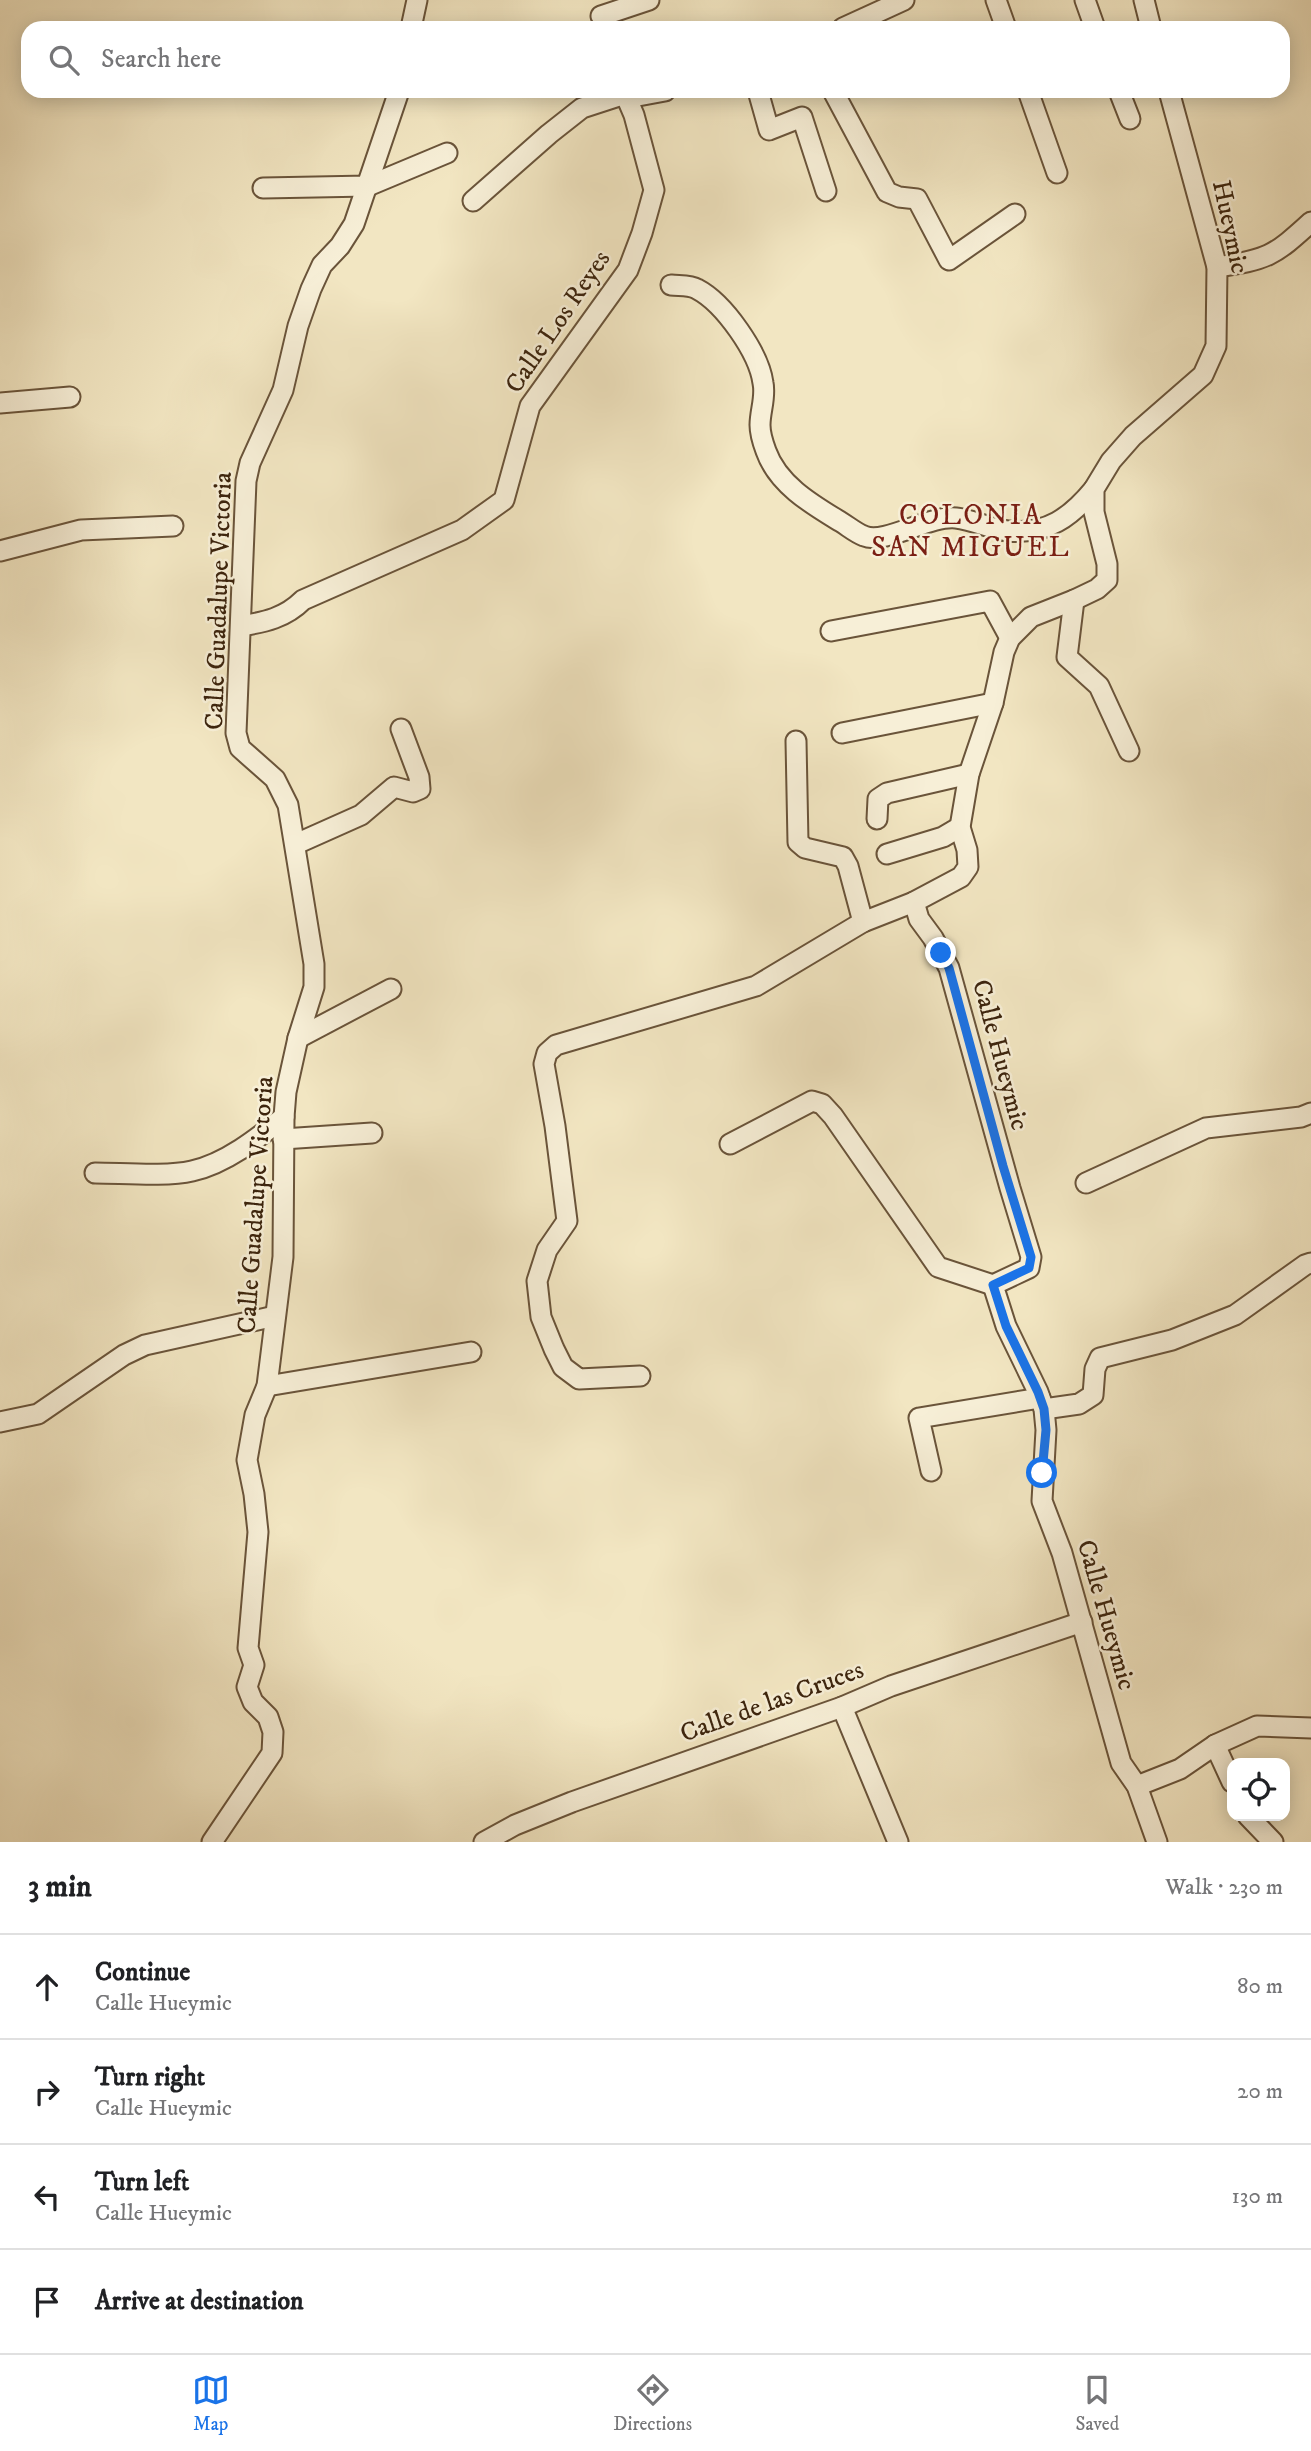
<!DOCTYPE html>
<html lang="en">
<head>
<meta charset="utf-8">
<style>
	body { margin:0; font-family:"IM FELL DW Pica",serif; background:#f2f2f2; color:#202124 }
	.controls { position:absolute; right:21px; bottom:21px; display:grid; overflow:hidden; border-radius:14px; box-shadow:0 4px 18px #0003 }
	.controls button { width:63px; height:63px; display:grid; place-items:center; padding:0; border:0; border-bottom:2px solid #e0e0e0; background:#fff; color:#202124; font:35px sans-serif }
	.stop { position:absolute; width:21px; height:21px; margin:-16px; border:5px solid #1a73e8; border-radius:50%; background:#fff }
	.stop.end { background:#1a73e8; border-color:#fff; box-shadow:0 2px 7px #0008 }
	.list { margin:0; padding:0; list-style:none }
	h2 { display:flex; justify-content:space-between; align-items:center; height:91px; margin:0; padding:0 28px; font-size:30px }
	h2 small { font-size:23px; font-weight:400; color:#757577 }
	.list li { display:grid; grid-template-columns:46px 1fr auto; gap:21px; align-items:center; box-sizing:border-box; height:105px; padding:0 28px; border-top:2px solid #e0e0e0 }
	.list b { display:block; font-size:26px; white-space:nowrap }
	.list p { margin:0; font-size:23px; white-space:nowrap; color:#757577 }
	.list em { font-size:23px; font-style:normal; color:#757577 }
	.icon { flex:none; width:38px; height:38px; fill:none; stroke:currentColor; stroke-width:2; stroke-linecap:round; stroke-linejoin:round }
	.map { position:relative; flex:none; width:1311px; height:1842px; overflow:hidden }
	.search { position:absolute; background:#fff; box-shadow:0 4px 18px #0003; left:21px; right:21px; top:21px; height:77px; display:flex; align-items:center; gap:18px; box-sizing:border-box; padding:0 24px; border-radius:21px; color:#757577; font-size:26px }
	.sheet { height:511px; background:#fff }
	nav { display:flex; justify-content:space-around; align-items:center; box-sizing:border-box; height:98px; border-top:2px solid #e0e0e0; background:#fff; font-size:19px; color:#757577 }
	nav a { display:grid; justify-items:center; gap:4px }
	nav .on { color:#1a73e8 }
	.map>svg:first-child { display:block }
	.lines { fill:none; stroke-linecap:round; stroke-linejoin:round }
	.minor-casing { stroke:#6a543a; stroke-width:23 }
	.minor { stroke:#f7efd7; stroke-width:19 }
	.route { stroke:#1a73e8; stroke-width:9 }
	.labels { text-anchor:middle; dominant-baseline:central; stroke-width:5; stroke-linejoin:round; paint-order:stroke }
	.street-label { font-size:26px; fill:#3c240d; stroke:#f7efd7 }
	.neighbourhood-label { font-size:28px; letter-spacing:2px; fill:#7a1f14; stroke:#f7efd7 }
</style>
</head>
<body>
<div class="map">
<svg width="1311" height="1842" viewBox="0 0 1311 1842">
	<rect width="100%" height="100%" fill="#f2e6c2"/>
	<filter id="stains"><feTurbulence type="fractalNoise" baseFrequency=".00286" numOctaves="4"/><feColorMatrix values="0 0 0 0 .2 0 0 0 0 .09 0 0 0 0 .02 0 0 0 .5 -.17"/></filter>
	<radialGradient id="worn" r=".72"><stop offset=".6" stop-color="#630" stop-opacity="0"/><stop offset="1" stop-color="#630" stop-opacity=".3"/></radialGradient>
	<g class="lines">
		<defs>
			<g id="minor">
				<polyline points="996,0 1006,28"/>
				<polyline points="1085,0 1095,28"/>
				<polyline points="1144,0 1151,28"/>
				<polyline points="601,16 649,0"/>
				<polyline points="411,28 417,0"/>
				<polyline points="843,28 904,0"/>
				<polyline points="758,91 769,130 802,117 826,191"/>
				<polyline points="833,91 887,192 899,197 917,199 949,260 1015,214"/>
				<polyline points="1028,91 1057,173"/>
				<polyline points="1119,91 1130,119"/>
				<polyline points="263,188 368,186 447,153"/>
				<polyline points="473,201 549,134 582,108 625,94 623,91"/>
				<path d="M1217,267C1267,260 1274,256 1311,222"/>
				<path d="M671,285C680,286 690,285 697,289C724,303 759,353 763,383C766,397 760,411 760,425C760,432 763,443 766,451C778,485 813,505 841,522C849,527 856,533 864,536C885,545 929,515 956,518C974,520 990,529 1008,531C1047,535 1071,517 1094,489"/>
				<polyline points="0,403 70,397"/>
				<polyline points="0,551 81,530 173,526"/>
				<polyline points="1074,600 1067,657 1099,686 1129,751"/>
				<path d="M241,626C265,622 285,618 303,600L462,530L504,500L530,406L628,270L642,233L654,190L634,115L625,94L638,96L665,91"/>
				<polyline points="831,631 990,601 1010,638"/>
				<polyline points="842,733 993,703"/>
				<polyline points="796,741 798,842 805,848 843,857 848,866 863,922"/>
				<polyline points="877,819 878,799 887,793 969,774"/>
				<polyline points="296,844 361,815 394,787 413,792 420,789 419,777 401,729"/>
				<polyline points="887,854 943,837 960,827"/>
				<polyline points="298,1038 391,989"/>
				<polyline points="283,1139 372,1133"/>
				<polyline points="730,1144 812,1101 822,1104 833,1116 938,1267 993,1285"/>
				<path d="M95,1173C122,1173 166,1177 192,1171C225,1164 258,1138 284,1117"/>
				<polyline points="1086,1183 1206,1128 1301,1117 1311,1113"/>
				<polyline points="640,1376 579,1379 563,1367 554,1349 541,1317 537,1281 547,1250 567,1221 555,1126 544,1064 547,1053 556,1045 756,986 863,922 914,902"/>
				<polyline points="267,1386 471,1352"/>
				<polyline points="1044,1409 1079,1404 1093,1395 1095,1369 1100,1358 1172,1340 1235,1315 1305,1265 1311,1263"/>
				<polyline points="0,1422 38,1414 124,1355 145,1345 275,1316"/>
				<polyline points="931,1471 919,1418 1040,1398"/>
				<polyline points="842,1707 898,1842"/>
				<polyline points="1215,1745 1232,1782"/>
				<polyline points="1137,1786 1180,1769 1215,1745 1257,1726 1311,1728"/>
				<polyline points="1248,1816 1273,1842"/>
				<polyline points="212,1842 272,1753 273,1732 268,1717 253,1702 247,1687 254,1665 248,1648 258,1532 254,1494 247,1460 255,1415 267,1386 283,1257 284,1117 286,1092 298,1038 314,987 314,964 288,805 275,779 240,748 236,733 246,481 250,463 283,390 298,326 311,289 322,265 340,246 354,224 399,91"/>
				<polyline points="484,1842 515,1825 572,1802 842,1707 891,1686 1082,1622"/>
				<polyline points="1157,1842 1137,1786 1121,1763 1062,1553 1042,1501 1046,1430 1044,1409 1038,1392 1006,1326 993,1285 1029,1268 1031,1257 1010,1188 949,968 933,938 919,919 914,902 961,877 968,867 967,850 960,827 969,774 993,703 1004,652 1010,638 1031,617 1074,600 1097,589 1107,580 1107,564 1094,512 1094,489 1111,461 1133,436 1203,375 1216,346 1217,267 1169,91"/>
			</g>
		</defs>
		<use href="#minor" class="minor-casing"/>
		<use href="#minor" class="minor"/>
	</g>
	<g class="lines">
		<polyline class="route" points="941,953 949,968 1003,1166 1031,1257 1029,1268 993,1285 1006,1326 1038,1392 1044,1409 1046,1430 1042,1473"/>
	</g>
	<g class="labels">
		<g class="street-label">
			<text transform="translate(1230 227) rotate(78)">Hueymic</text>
			<text transform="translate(558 322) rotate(-56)">Calle Los Reyes</text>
			<text transform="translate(219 601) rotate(-88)">Calle Guadalupe Victoria</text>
			<text transform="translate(1000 1055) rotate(75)">Calle Hueymic</text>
			<text transform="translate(256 1205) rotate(-86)">Calle Guadalupe Victoria</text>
			<text transform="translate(1106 1615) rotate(74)">Calle Hueymic</text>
			<text transform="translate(772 1702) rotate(-20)">Calle de las Cruces</text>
		</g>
		<g class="neighbourhood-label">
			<text x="971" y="515">COLONIA<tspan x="971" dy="32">SAN MIGUEL</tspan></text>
		</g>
	</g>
	<rect width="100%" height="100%" filter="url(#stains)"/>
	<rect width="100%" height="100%" fill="url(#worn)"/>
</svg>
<div class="controls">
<button><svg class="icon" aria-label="locate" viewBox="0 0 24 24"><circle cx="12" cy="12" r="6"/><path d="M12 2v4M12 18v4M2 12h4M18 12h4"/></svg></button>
</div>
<div class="stop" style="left:1042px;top:1473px"></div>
<div class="stop end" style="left:941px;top:953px"></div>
<div class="search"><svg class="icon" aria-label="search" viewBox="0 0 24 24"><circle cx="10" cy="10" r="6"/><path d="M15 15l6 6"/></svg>Search here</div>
</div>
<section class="sheet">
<h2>3 min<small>Walk · 230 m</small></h2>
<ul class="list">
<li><svg class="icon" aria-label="ahead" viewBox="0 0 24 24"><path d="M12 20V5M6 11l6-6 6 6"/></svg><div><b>Continue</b><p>Calle Hueymic</p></div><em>80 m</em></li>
<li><svg class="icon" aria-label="right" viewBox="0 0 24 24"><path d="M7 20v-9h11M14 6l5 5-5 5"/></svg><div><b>Turn right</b><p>Calle Hueymic</p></div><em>20 m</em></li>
<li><svg class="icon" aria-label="left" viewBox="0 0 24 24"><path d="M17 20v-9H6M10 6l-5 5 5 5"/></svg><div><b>Turn left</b><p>Calle Hueymic</p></div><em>130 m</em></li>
<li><svg class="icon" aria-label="arrive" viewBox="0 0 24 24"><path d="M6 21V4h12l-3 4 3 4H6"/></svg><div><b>Arrive at destination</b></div></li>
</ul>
</section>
<nav>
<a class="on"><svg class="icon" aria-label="map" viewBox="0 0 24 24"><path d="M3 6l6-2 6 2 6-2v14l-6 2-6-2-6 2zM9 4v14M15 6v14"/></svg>Map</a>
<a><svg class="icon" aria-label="directions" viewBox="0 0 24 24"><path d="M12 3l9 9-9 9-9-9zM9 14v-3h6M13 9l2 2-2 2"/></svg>Directions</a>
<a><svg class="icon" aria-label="saved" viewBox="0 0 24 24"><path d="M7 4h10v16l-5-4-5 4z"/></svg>Saved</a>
</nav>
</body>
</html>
